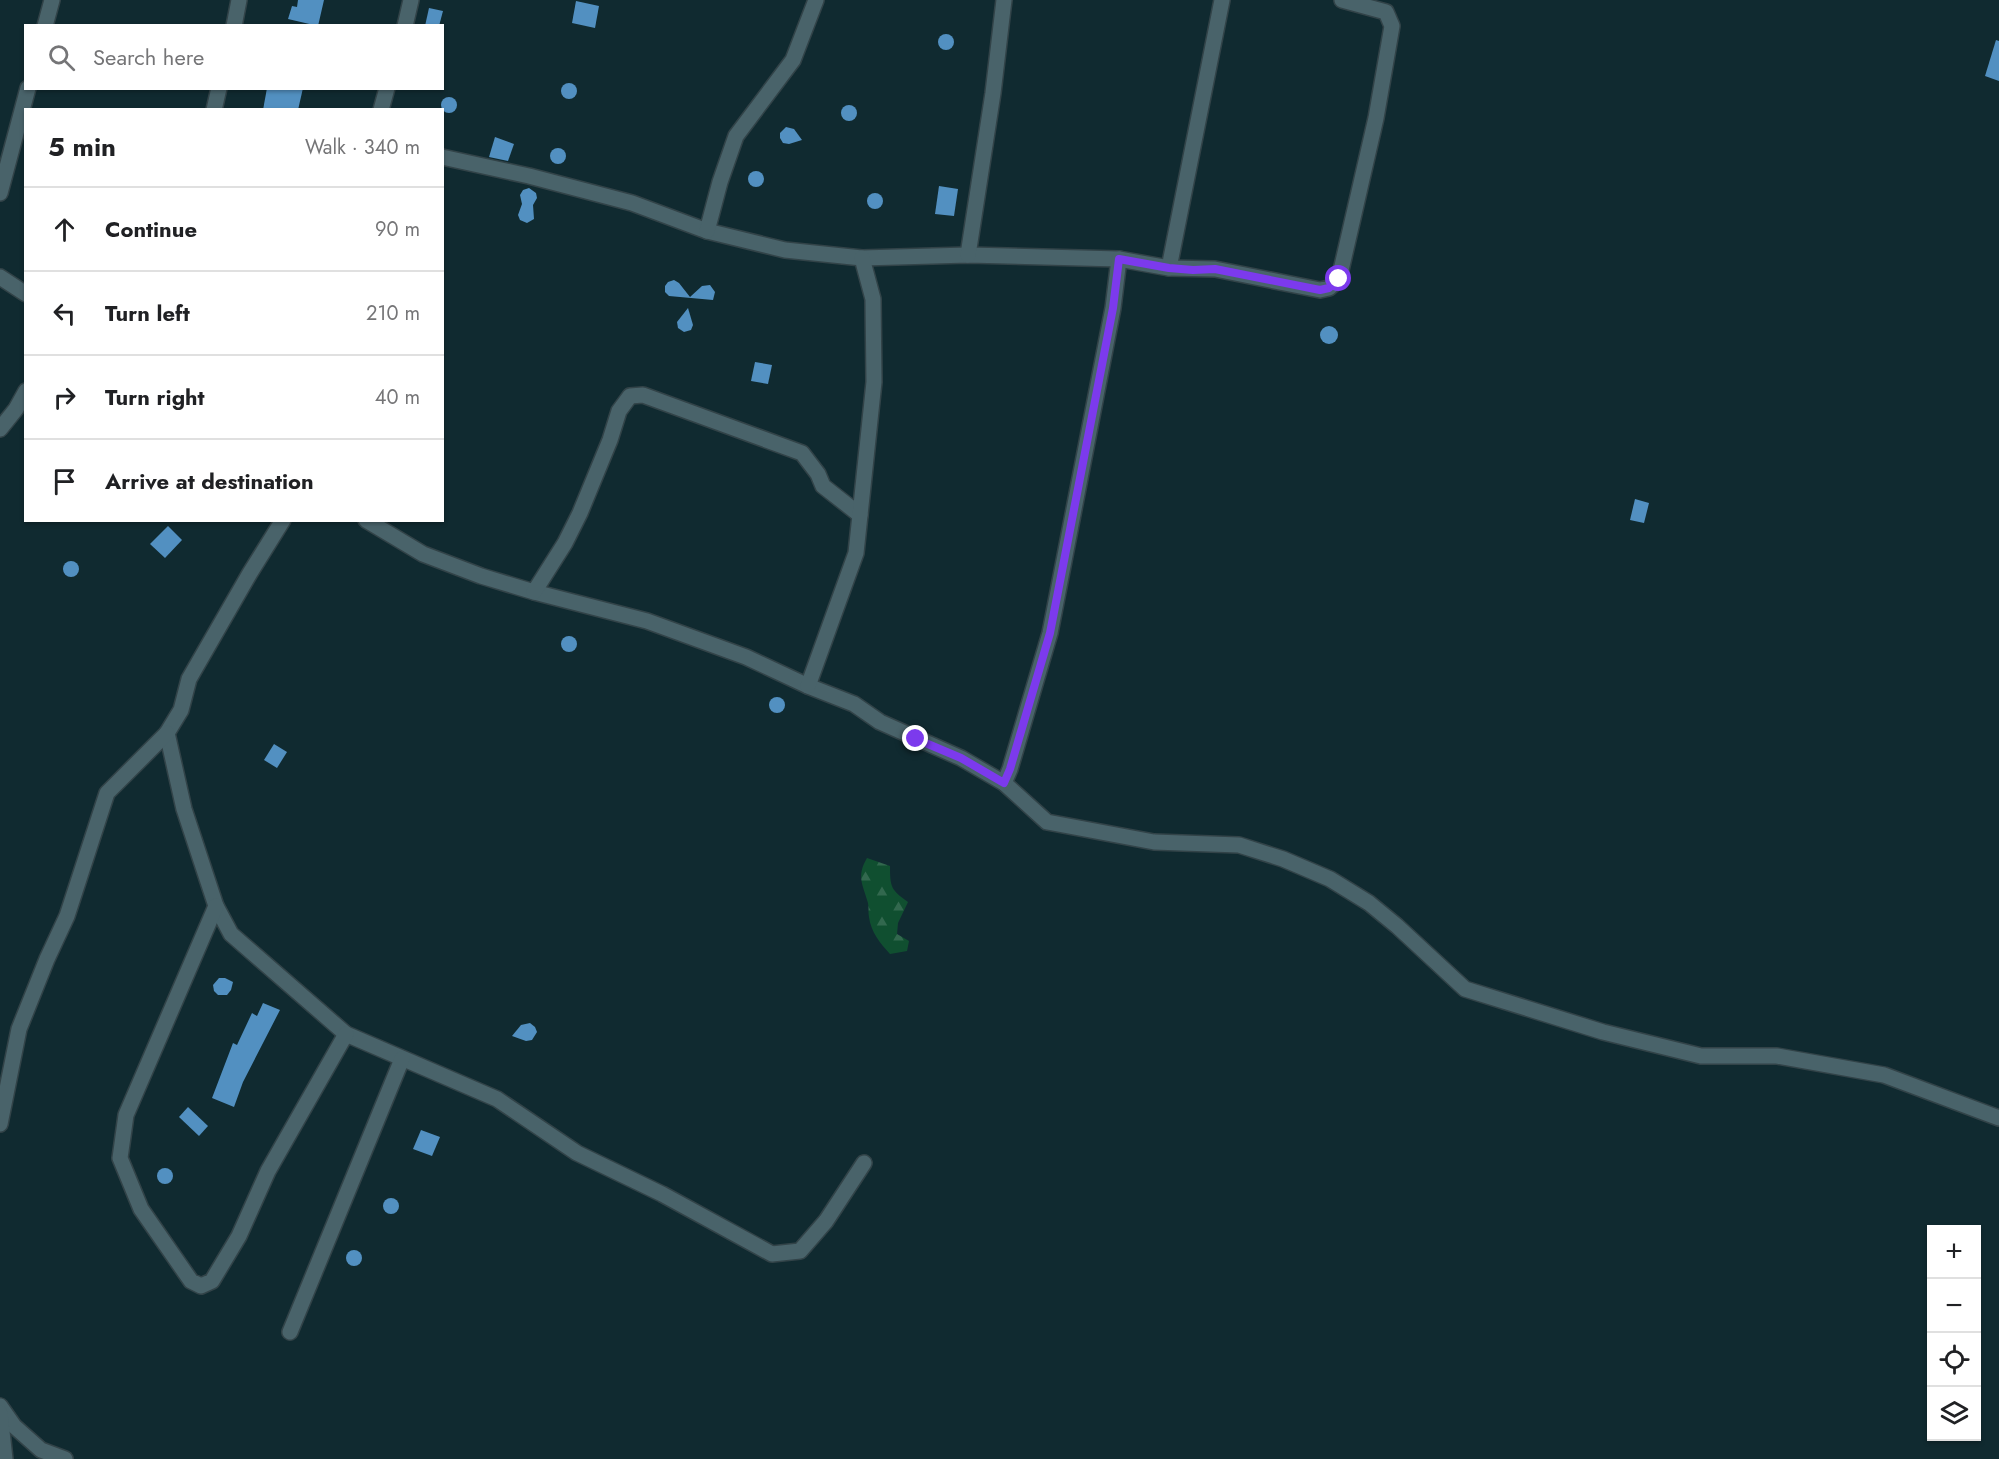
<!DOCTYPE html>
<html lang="en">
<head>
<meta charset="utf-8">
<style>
	body { margin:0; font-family:Jost,sans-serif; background:#f6f6f6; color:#202124 }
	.controls { position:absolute; right:18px; bottom:18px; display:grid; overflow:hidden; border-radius:0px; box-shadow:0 2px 4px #0004 }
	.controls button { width:54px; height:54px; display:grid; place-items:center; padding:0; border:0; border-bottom:2px solid #e0e0e0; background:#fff; color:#202124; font:30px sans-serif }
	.stop { position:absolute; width:18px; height:18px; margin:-14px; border:4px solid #7c3aed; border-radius:50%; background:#fff }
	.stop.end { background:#7c3aed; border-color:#fff; box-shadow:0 2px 6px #0008 }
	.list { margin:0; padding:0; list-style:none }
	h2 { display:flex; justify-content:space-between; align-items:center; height:78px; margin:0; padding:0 24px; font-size:26px }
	h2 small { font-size:20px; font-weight:400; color:#757577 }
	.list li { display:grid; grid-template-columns:39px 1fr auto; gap:18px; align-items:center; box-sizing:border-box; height:84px; padding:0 24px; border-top:2px solid #e0e0e0 }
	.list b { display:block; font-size:22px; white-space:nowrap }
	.list em { font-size:20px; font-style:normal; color:#757577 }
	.icon { flex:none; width:33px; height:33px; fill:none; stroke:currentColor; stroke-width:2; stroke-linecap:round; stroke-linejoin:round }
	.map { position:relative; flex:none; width:1999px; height:1459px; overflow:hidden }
	.search { position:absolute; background:#fff; box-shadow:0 2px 4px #0004; left:24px; top:24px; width:420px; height:66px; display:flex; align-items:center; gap:15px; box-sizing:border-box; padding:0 21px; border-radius:0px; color:#757577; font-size:22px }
	.panel { position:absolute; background:#fff; box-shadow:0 2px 4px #0004; left:24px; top:108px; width:420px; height:414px; border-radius:0px }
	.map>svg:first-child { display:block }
	.forest { fill:url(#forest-firs) }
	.building { fill:#5290c1 }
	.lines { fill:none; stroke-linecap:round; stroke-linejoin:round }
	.street-casing { stroke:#324348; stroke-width:18 }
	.street { stroke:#49636a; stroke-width:15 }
	.route { stroke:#7c3aed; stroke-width:8 }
</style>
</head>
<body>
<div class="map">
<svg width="1999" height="1459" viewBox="0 0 1999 1459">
	<defs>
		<pattern id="forest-firs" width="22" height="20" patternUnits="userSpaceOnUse" patternTransform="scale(1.5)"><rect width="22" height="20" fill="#104f30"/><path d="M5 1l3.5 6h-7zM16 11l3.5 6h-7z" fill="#32684e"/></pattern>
	</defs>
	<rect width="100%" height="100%" fill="#102a30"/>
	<path class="forest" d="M867,858L890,866C890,887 891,890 908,902L898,923L897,934L909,941L907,951L890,954C880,943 871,932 869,917C868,913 869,908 868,903C863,884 856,877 867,858Z"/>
	<g class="building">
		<polygon points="298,0 324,0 318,26 288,19 292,6 297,7"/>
		<polygon points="576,1 599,6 595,28 572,23"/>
		<polygon points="429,8 443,11 439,26 425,26"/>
		<circle cx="946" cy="42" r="8"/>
		<polygon points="1996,40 1999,41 1999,81 1985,76"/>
		<circle cx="569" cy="91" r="8"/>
		<polygon points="267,88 303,88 298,110 263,110"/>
		<circle cx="449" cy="105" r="8"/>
		<circle cx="849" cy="113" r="8"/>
		<polygon points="786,127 794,129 802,140 789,144 783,143 780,138 780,133"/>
		<polygon points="495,137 514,144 508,161 489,157"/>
		<circle cx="558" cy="156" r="8"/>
		<circle cx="756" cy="179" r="8"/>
		<polygon points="939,186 958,189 954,216 935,214"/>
		<polygon points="529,188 536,193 537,198 533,205 534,219 527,223 520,220 518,215 522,204 520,195 523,190"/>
		<circle cx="875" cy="201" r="8"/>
		<polygon points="674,280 679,283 690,297 702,286 710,285 715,292 713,300 669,296 665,292 665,286 668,282"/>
		<polygon points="688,308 693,325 691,330 684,332 678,328 677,322"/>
		<circle cx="1329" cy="335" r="9"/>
		<polygon points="755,362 772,365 768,384 751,381"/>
		<polygon points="1635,499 1649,503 1644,523 1630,520"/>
		<polygon points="168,526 182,540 165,558 150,544"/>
		<circle cx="71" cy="569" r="8"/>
		<circle cx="569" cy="644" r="8"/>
		<circle cx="777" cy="705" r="8"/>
		<polygon points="274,744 287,752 277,768 264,760"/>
		<polygon points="219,978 225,978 233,982 231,990 227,995 218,995 214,991 213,985"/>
		<polygon points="263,1003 280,1010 243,1082 234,1107 212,1098 233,1043 237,1045 252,1013 257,1016"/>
		<polygon points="530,1023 535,1027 537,1032 532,1040 526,1041 512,1036 521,1025"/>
		<polygon points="188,1107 208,1126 199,1136 179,1117"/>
		<polygon points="421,1130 440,1137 432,1156 413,1149"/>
		<circle cx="165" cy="1176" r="8"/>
		<circle cx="391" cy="1206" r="8"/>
		<circle cx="354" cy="1258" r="8"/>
	</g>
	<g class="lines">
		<defs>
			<g id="street">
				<polyline points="45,26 52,0"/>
				<polyline points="234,26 239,0"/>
				<polyline points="405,26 411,0"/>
				<polyline points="214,110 219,88"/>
				<polyline points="381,110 387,88"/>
				<polyline points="442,157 529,176 632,203 707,231 785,250 862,258 968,255 1119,259 1169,268 1215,269 1320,290 1329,288 1339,279 1376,118 1392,26 1386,12 1342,0"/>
				<polyline points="0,193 28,88"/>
				<polyline points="707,231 720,182 736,136 793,60 816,0"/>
				<polyline points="968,255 993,93 1004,0"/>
				<polyline points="1169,268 1222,0"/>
				<polyline points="0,277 26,294"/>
				<polyline points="0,429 16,409 26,391"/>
				<polyline points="283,520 250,573 189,679 181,710 167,733 184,809 216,906 231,934 346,1034 497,1099 577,1153 662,1194 772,1254 800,1251 826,1221 864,1163"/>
				<polyline points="366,520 423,554 481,576 534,592 647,621 746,657 808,686 854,704 880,722 961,758 1004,783 1047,822 1154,842 1239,845 1283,859 1330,879 1369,903 1397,926 1465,989 1603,1032 1701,1056 1777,1056 1884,1075 1999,1118"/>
				<polyline points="534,592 565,543 580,513 610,440 619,411 630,396 643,395 802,453 818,474 823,486 860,515"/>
				<polyline points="808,686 856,553 874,382 873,299 862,258"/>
				<polyline points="1004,783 1010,769 1050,633 1113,308 1119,259"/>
				<polyline points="216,906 126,1115 120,1158 141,1209 191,1281 201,1286 212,1281 239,1236 268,1171 346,1034"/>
				<polyline points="0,1124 19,1029 47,959 67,916 107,793 167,733"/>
				<polyline points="290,1332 402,1059"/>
				<polyline points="0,1406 14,1426 41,1450 65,1459"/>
				<polyline points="0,1413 5,1459"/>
			</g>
		</defs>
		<use href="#street" class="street-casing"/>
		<use href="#street" class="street"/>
	</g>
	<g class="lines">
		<polyline class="route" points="916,739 961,758 1004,783 1010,769 1050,633 1113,308 1119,259 1169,268 1193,270 1215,269 1320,290 1329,288 1339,279"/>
	</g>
</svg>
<div class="controls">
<button>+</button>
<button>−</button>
<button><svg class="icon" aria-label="locate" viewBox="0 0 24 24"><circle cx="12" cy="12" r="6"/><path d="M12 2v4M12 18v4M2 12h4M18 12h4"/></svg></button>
<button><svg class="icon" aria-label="layers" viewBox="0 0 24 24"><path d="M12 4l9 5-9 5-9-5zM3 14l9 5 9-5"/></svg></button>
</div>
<div class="stop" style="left:1339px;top:279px"></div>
<div class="stop end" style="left:916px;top:739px"></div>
<div class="search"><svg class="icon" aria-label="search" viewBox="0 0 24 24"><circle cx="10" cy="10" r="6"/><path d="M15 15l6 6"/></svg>Search here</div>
<section class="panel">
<h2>5 min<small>Walk · 340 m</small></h2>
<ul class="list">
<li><svg class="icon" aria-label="ahead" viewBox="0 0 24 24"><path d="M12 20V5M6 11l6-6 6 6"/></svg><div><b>Continue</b></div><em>90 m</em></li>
<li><svg class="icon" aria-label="left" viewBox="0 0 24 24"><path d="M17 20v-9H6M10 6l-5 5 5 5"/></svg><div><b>Turn left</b></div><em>210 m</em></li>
<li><svg class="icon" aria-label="right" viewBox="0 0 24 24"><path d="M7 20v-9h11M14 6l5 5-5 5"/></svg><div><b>Turn right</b></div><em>40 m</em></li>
<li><svg class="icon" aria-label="arrive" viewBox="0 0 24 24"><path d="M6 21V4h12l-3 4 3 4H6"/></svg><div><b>Arrive at destination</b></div></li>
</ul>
</section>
</div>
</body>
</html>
